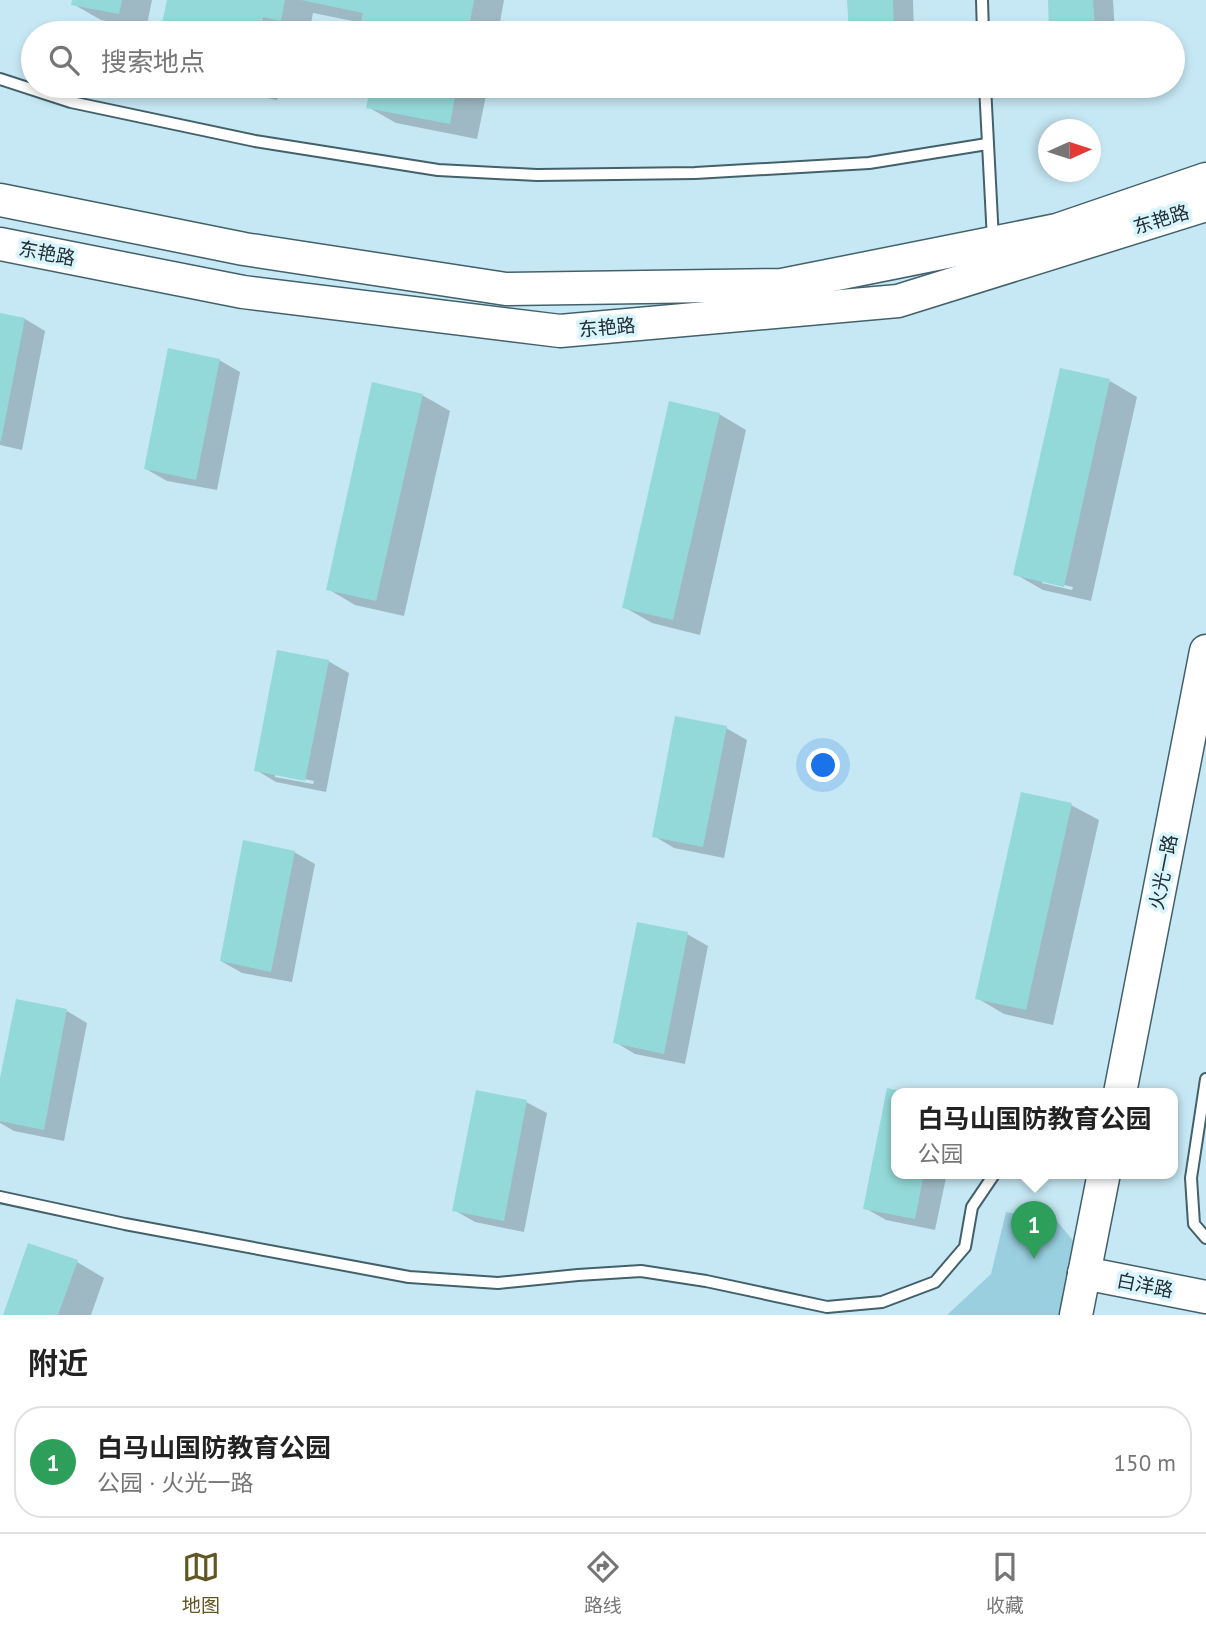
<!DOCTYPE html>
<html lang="zh">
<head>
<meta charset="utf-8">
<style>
	body { margin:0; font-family:"PT Sans","Noto Sans SC",sans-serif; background:#f2f2f2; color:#222 }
	.compass { position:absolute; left:1038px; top:119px; width:63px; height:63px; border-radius:50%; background:#fff; box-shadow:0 4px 10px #0003; rotate:87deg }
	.you { position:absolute; left:824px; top:766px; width:24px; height:24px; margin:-18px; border:5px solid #fff; border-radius:50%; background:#1a73e8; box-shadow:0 0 0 10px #1a73e833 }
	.badge { display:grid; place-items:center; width:46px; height:46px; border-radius:50%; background:#625623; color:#fff; font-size:23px; font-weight:700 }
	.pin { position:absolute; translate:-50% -58px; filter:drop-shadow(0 2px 4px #0008) }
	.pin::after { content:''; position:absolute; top:37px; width:24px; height:21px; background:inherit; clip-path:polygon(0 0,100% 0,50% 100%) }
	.popup { position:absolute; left:891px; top:1088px; width:287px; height:91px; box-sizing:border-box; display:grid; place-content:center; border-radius:14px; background:#fff; filter:drop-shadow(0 2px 5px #0005); font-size:23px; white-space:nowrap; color:#767676 }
	.popup b { font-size:26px; color:#222 }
	.popup::after { content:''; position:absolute; left:50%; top:100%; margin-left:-14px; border:14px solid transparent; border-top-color:#fff }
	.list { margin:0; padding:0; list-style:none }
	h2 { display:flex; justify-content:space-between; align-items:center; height:91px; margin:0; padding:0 28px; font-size:30px }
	h2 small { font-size:23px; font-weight:400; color:#767676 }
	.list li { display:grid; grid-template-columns:46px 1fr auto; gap:21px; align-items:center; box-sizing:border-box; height:112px; margin:0 14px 14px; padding:0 14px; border:2px solid #e0e0e0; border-radius:28px }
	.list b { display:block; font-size:26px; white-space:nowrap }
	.list p { margin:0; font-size:23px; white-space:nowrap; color:#767676 }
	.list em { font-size:23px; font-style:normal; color:#767676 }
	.icon { flex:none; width:38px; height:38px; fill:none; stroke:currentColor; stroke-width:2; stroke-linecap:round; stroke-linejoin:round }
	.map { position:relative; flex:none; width:1206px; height:1315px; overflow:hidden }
	.search { position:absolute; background:#fff; box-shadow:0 4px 10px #0003; left:21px; right:21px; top:21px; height:77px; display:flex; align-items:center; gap:18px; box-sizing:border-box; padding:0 24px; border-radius:38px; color:#767676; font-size:26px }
	.sheet { height:217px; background:#fff }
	nav { display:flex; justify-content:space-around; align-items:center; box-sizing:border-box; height:98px; border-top:2px solid #e0e0e0; background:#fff; font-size:19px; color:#767676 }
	nav a { display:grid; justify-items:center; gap:4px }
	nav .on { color:#625623 }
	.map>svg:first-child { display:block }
	.green { fill:#9acfe0 }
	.shadow { fill:#0003; fill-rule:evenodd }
	.building { fill:#94d9d9 }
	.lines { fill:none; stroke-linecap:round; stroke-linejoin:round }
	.lane-casing { stroke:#42616b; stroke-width:14 }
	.secondary-casing { stroke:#42616b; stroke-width:35 }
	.lane { stroke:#fff; stroke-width:10 }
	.secondary { stroke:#fff; stroke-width:32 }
	.labels { text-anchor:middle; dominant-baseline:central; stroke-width:7; stroke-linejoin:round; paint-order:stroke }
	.street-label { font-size:19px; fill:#212f33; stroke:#d8f4fd }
</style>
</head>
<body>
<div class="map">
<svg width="1206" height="1315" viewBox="0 0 1206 1315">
	<rect width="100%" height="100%" fill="#c6e8f4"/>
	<polygon class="green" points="1006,1212 1056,1220 1076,1244 1063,1315 947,1315 991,1274"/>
	<g class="shadow">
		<polygon points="74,0 152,0 146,29 101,20 73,4"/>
		<polygon points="169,0 504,0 498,33 374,33 362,26 363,23 313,13 309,33 162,33"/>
		<polygon points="849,0 913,0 914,33 850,33"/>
		<polygon points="1050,0 1113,0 1115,33 1051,33"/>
		<polygon points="206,86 280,86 277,100"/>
		<polygon points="373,86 488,86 477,139 396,123 368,107"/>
		<polygon points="863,86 916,86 916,90 873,92"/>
		<polygon points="1067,86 1117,86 1117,88 1073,89"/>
		<polygon points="0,315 25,319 45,331 22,450 0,445"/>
		<polygon points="219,360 240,372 217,490 167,481 146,469"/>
		<path d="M1110,381L1137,397L1091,601L1043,590L1015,574ZM1042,580L1073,587L1072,590L1042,583Z"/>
		<polygon points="422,395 450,411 404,616 355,605 328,589"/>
		<polygon points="719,414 746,430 700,635 652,623 624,607"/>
		<path d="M328,661L349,673L326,792L276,782L256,770ZM275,773L314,781L313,784L275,777Z"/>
		<polygon points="726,728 747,740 724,858 674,848 654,836"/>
		<polygon points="1071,805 1099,820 1053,1025 1004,1014 977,998"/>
		<polygon points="294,852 315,864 292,982 242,973 221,961"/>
		<polygon points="687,934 708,946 685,1064 635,1054 615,1042"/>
		<polygon points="67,1011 87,1023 64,1141 14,1131 0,1123 0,1087"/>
		<polygon points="888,1090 902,1093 896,1093 896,1173 947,1173 935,1230 886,1220 865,1208"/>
		<polygon points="526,1102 547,1113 524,1232 475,1222 454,1210"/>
		<polygon points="77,1262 104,1278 91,1315 5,1315"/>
	</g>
	<g class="building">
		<polygon points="72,0 122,0 119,14 71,5"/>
		<polygon points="167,0 285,0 281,21 263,17 260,33 160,33"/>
		<polygon points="301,0 474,0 468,33 381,33 381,31 360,27 363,13"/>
		<polygon points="847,0 893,0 894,33 849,33"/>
		<polygon points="1048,0 1093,0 1095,33 1049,33"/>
		<polygon points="371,86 457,86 450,124 366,108"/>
		<polygon points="0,313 25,318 1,441 0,441"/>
		<polygon points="168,348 220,359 196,480 144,469"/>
		<polygon points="1060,368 1110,379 1064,587 1013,575"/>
		<polygon points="372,382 423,394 376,601 326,590"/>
		<polygon points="669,401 720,413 673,620 622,608"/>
		<polygon points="277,650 329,660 305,781 254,771"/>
		<polygon points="675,716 727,726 703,847 652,837"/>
		<polygon points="1021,792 1072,803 1026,1010 975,999"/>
		<polygon points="243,840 295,851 271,972 220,961"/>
		<polygon points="637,922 688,932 664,1054 613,1043"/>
		<polygon points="16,999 67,1009 44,1130 0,1121 0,1078"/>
		<polygon points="887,1088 905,1092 896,1093 896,1173 924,1173 915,1219 863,1209"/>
		<polygon points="476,1090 527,1100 504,1221 452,1211"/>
		<polygon points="28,1243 78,1260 58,1315 3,1315"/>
	</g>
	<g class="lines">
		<defs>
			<g id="lane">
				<polyline points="982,0 983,33"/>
				<polyline points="0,79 71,102 255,141 438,170 537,175 695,173 869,163 987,144"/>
				<polyline points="985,86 993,240"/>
				<polyline points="1206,1079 1191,1178 1194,1224 1206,1238"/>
				<polyline points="0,1197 125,1224 409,1277 498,1283 578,1275 641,1271 706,1281 827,1307 882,1302 935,1282 965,1247 972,1207 995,1173"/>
			</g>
			<g id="secondary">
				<polyline points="0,200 244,249 506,289 782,285 1057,230 1206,179"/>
				<polyline points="0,244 243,292 560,331 898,301 1206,205"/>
				<polyline points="1120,1093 1206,651"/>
				<polyline points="1084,1273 1206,1297"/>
				<polyline points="1076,1315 1104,1173"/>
			</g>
		</defs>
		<use href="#lane" class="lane-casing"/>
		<use href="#secondary" class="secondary-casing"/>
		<use href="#lane" class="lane"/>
		<use href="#secondary" class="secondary"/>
	</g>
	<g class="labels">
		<g class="street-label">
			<text transform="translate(1161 219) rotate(-17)">东艳路</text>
			<text transform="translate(47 253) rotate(11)">东艳路</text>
			<text transform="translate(607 327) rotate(-5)">东艳路</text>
			<text transform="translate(1163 872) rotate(-79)">火光一路</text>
			<text transform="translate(1145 1285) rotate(11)">白洋路</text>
		</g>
	</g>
</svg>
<svg class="compass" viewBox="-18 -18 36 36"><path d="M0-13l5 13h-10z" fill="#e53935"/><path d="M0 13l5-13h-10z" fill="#767676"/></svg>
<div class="you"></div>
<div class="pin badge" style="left:1034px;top:1259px;background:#2e9e5b">1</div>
<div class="popup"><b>白马山国防教育公园</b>公园</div>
<div class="search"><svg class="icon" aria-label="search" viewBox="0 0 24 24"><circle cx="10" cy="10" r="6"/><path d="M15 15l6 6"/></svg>搜索地点</div>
</div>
<section class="sheet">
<h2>附近<small></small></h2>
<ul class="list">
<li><span class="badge" style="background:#2e9e5b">1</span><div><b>白马山国防教育公园</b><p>公园 · 火光一路</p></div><em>150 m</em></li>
</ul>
</section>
<nav>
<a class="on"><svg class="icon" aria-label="map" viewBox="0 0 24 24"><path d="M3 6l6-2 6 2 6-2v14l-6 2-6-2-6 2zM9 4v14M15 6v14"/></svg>地图</a>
<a><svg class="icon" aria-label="directions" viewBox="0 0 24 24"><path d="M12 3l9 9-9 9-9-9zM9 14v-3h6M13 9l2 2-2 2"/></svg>路线</a>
<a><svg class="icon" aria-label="saved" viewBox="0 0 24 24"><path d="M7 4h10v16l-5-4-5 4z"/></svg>收藏</a>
</nav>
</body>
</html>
